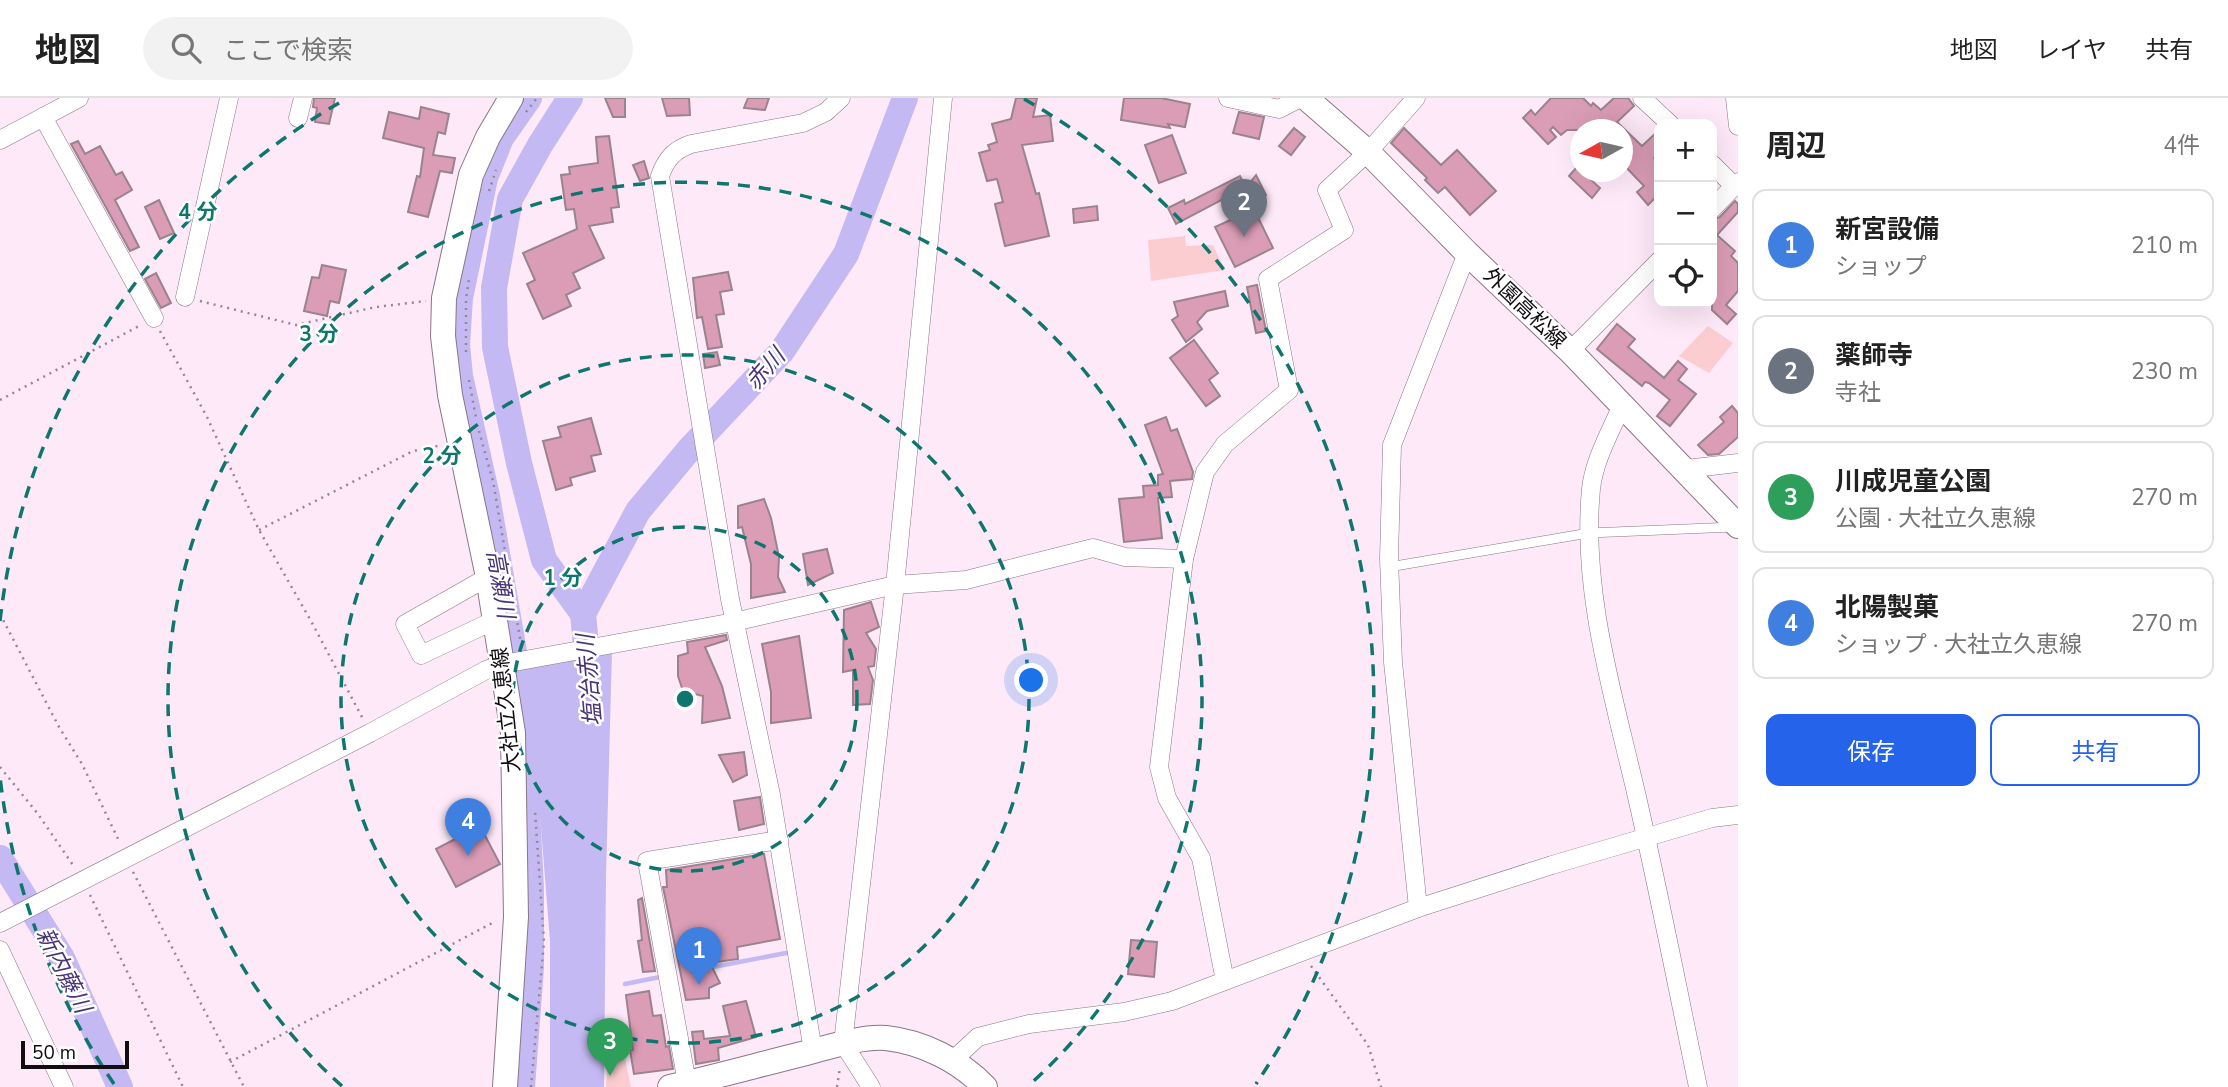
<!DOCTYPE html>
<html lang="ja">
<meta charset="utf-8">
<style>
:root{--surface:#fff;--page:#f2f2f2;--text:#222;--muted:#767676;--line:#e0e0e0;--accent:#2563eb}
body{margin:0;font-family:"Nunito Sans","Noto Sans JP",sans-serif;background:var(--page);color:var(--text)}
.controls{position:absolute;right:21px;top:21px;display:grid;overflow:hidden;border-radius:14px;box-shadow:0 7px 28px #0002}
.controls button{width:63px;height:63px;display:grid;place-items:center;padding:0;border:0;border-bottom:2px solid var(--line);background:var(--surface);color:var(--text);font:35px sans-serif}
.compass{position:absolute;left:1570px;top:21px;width:63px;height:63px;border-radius:50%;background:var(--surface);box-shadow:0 7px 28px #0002;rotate:262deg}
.scale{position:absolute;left:21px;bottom:18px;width:108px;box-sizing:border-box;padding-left:7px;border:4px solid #120c11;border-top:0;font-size:19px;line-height:24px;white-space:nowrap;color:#120c11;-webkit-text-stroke:5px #fff;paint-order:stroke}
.you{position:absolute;left:1032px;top:583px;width:24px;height:24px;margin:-18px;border:5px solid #fff;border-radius:50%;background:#1a73e8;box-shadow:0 0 0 10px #1a73e833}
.badge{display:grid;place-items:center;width:46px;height:46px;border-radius:50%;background:var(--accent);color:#fff;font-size:23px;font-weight:700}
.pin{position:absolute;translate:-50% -58px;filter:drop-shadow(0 2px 4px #0008)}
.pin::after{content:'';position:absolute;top:37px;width:24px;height:21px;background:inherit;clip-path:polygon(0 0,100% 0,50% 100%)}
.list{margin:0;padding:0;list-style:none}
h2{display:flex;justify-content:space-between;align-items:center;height:91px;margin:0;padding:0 28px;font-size:30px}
h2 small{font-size:23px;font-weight:400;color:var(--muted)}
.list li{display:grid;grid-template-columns:46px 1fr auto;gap:21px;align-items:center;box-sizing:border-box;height:112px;margin:0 14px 14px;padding:0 14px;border:2px solid var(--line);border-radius:14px}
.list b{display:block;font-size:26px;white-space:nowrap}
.list p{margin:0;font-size:23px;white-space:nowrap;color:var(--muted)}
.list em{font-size:23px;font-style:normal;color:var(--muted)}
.actions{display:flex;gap:14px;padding:21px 28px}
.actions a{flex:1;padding:16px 0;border:2px solid var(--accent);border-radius:14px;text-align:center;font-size:24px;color:var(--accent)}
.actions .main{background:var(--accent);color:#fff}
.icon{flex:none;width:38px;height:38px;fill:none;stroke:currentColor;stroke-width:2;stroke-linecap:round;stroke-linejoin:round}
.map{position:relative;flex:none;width:1738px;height:989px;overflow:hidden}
header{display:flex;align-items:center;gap:42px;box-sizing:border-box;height:98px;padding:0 35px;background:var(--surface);border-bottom:2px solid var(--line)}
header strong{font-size:33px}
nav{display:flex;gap:38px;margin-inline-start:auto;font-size:24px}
.search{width:490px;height:63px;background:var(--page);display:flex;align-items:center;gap:18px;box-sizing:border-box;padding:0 24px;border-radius:38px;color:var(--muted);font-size:26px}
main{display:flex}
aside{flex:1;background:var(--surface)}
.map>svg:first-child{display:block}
</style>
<header>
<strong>地図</strong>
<div class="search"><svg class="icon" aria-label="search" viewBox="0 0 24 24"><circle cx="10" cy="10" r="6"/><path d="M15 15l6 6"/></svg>ここで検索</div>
<nav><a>地図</a><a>レイヤ</a><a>共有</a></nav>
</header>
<main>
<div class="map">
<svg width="1738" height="989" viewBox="0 0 1738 989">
<rect width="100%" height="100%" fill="#fee9f9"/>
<g fill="#fbcdd1">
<path d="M1185,138l1,10 27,-1 12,25 -74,11 -3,-41z"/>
<path d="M1708,228l25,17 -24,30 -30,-17z"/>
<path d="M609,944l13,2 9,43h-25z"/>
</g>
<path fill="#c4b9f2" d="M612,552l-6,226 -2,211h-54v-146l-22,-277z"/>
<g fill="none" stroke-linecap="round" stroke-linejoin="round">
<g stroke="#c4b9f2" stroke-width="4.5">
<path d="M708,870l83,-16"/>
<path d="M625,886l40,-8"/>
</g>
<g stroke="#c4b9f2" stroke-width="26">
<path d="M570,0l-30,47 -30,54 -16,89 1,59 24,116 25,97 39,54 6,62"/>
<path d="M583,516l55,-103 50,-60 94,-100 64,-97 59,-156"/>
<path d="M0,760l62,100 58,129"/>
<path d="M522,989l9,-120v-79l-10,-196 -34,-196 -27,-120 -3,-31 3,-47 25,-120 16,-40 28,-40"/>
</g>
</g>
<g fill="#db9db6" stroke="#9a838c" stroke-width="2">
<path d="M314,0h21l-6,26 -14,-2 2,-14 -4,-1z"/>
<path d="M605,0h20v19h-12z"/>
<path d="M662,0h27l1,17 -23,1z"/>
<path d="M748,0h21l-4,12 -21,-2z"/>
<path d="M1016,0h21l-4,19 17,-2 3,26 -31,4 14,49 3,-1 10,43 -44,10 -10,-42 8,-2 -6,-23 -10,2 -8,-28 11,-3 -2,-5 9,-3 -5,-18 19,-5z"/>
<path d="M1124,0h37l29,6 -5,23 -17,-3 2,4 -49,-8z"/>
<path d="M1551,0h32l8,8 2,-3 8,7 13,-12h14l6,8 -17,16 25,24 17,-16v23l-5,5 5,6v30l-11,11 -11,-13 7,-6 -22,-23v-33h-55l-6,5 -8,-8 -3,3 6,7 -8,7 -25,-26 8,-8 4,5z"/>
<path d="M421,9l28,7 -4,20 -7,-2 -5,23 22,3 -3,15 -12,-2 -12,46 -20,-5 9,-36 3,1 4,-29 -41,-10 6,-26 30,7z"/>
<path d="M1239,14l25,5 -5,22 -26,-6z"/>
<path d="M1294,30l11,9 -14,18 -12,-9z"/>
<path d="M1404,30l37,37 16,-15 39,41 -26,24 -25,-28 -7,6 -13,-13 2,-2 -36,-35z"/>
<path d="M1172,37l14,38 -27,10 -14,-38z"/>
<path d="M609,38l10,71 -8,1 2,14 -24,4 15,32 -31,15 7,15 -14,7 5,11 -28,13 -16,-35 8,-4 -12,-27 54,-24 -3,-20 -8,1 -5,-35 9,-1 -1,-7 29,-4 -2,-26z"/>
<path d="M78,43l7,13 15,-8 16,29 6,-3 10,18 -17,10 24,47 -9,4 -59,-107z"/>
<path d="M644,63l5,17 -9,3 -7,-16z"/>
<path d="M1577,69l23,21 -8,10 -23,-22z"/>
<path d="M1256,77l10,20 -15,8 22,45 -38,19 -20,-40 20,-9 -10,-20 -49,26 -8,-16 16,-8 1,4 55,-28 6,12z"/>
<path d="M159,102l15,33 -14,6 -15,-32z"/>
<path d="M1735,103l3,3v8l-21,23 18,16 -4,5 7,7v28l-12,14 10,9 -9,10 -15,-14v-90l8,-3z"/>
<path d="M1097,108l1,14 -24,3 -1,-14z"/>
<path d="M322,167l24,5 -7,33 -9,-2 -3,15 -23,-5 8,-34 7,1z"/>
<path d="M728,174l4,18 -12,2 4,22 -8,1 6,32 -14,2 -6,-32 -5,1 -4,-40z"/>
<path d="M156,175l15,30 -10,5 -16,-29z"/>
<path d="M1257,187l9,46 -10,2 -9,-46z"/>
<path d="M1225,193l3,15 -21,5 -10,11 5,7 -16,13 -14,-22 6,-4 -4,-14z"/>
<path d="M1617,226l18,15 -7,8 36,31 14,-17 9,8 -9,11 18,14 -26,32 -13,-10 13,-16 -21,-17 -4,-1 -3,4 -45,-37z"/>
<path d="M1194,242l24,33 -9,7 11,16 -14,10 -36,-48z"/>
<path d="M717,254l3,13 -15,3 -2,-14z"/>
<path d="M1732,308l6,7v24l-19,17 -11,1 -10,-10 26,-23 -4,-5z"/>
<path d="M1166,319l5,14 6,-2 16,43 -1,7 -22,2 2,16 -14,1 4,40 -38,4 -5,-43 25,-2 -1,-11 15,-1v-10l5,-1 -18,-49z"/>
<path d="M591,320l10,36 -10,2 4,15 -25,7 2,7 -16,5 -13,-49 18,-4 -3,-10z"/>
<path d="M764,401l7,19 8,39 -1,20 7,15 -34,6v-34l-9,-37 -4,1v-22z"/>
<path d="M827,451l6,24 -25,12 -5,-31z"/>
<path d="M871,504l8,25 -13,6 10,16 -2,17 -6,1 5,13 -3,24 -17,1v-35l-10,2 1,-62z"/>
<path d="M726,537l1,5 -22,7 17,39 8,32 -28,5 1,-27 -20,-5 -5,-15v-20l10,-3 -1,-11z"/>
<path d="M799,538l12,82 -40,5v-31l-9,-48z"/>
<path d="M744,654l3,23 -14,7 -14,-27z"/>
<path d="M760,699l4,27 -25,6 -5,-29z"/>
<path d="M480,728l20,38 -44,23 -20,-38z"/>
<path d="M764,756l16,85 -43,8 1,12 -28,4 10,20 -11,5v10l-23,2 -23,-113h4l-1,-17z"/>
<path d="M642,800l13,73 -12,1 -5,-31 4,-1 -4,-40z"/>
<path d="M1131,842l26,2 -3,35 -26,-3z"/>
<path d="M649,893l4,25 8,-1 5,32 3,-1 4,23 -39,5 -4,-24h3l-7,-55z"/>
<path d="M746,903l10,36 -38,11 1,12 -23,4 -4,-32 11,-1 1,8 26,-3 -7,-30z"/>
</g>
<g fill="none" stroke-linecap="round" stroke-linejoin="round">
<defs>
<path id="lane" d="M1389,469l200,-34 145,-6"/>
<g id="street">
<path d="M1228,0l51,11 21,-11"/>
<path d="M1642,0l28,26"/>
<path d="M1735,0l3,28"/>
<path d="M43,19l111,201"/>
<path d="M298,20l5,-20"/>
<path d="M0,42l79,-42"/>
<path d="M1712,66l23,23"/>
<path d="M1712,111l26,-27"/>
<path d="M185,199l44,-199"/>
<path d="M1570,253l89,-90"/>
<path d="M1622,307c-11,26 -28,55 -31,84 -10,103 23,208 46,308 22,96 41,193 61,290"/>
<path d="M1686,371l52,-6"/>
<path d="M488,479l-83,47 16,31 74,-35"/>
<path d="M1418,810l-25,-246 -4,-103 3,-114 75,-192"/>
<path d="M0,825l370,-190 116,-63 17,-6 231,-42 161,-37 71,-5 127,-32 32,9 59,2"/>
<path d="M0,852l64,137"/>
<path d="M1225,883l-24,-123 -34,-60 -8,-31 25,-208 21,-87 20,-28 64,-54 -21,-111 76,-49 -17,-40 41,-38 48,-54"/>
<path d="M813,953l-42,-256 -41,-196 -70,-423c6,-17 14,-26 31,-32l112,-21 23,-11 15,-14"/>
<path d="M953,962l25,-23 51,-13 95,-12 48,-11 246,-93 134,-43 160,-47 26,-3"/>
<path d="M687,985l-40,-222 132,-21"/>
<path d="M871,989l-28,-44 52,-458 48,-487"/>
</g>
<g id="secondary">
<path d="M1306,0l62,54 99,101 103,98 168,175"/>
<path d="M505,989l11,-170 -3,-184 -25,-156 -38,-182 -7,-59 1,-38 27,-123 17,-38 23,-39"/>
<path d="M670,989c46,-10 91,-23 136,-34 23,-6 56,-17 80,-15 37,4 74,23 99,49"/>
</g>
</defs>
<use href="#lane" stroke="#897785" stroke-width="10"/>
<use href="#street" stroke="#897785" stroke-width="19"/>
<use href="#secondary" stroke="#897785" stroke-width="26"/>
<g stroke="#958792" stroke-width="2.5" stroke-dasharray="2 5" stroke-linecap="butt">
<path d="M526,14l11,-14"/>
<path d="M489,93l7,-21"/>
<path d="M200,203l96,24 80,-18 50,-6"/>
<path d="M160,233l47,86 52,113 52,91 52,98"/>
<path d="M466,254v-53l3,-20"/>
<path d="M469,282l7,38"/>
<path d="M0,302l139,-74"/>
<path d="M479,333l14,50 28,163"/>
<path d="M259,432l154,-79 29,-6"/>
<path d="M0,516l59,113 23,37 38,79"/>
<path d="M0,669l38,47 37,54"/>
<path d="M133,774l111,215"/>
<path d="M90,797l93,192"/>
<path d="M1311,868l57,79 13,42"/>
<path d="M230,964l266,-141"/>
<path d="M531,989l13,-145 -9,-131"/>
<path d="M837,989l3,-20"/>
</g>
<use href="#lane" stroke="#fff" stroke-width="9"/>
<use href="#street" stroke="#fff" stroke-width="18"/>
<use href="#secondary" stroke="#fff" stroke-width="24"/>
</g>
<g fill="none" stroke="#0f766e" stroke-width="3.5" stroke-dasharray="12 9">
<circle cx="685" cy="601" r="172"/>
<circle cx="685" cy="601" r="344"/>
<path d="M342 988A517 517 0 1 1 1028 988"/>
<path d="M114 986A689 689 0 0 1 0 679M0 523A689 689 0 0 1 346 1M1024 1A689 689 0 0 1 1256 986"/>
</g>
<g text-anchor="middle" stroke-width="5" stroke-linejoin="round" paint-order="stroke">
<g font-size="21" fill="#120c11" stroke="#fff">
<text transform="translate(1525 210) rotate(44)" y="7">外園高松線</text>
<text transform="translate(506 612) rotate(-96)" y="7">大社立久恵線</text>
</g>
<g font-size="23" font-style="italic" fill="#483578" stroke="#fff">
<text transform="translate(765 271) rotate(-49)" y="8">赤川</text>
<text transform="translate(501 486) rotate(80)" y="8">高瀬川</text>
<text transform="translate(589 582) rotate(-95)" y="8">塩冶赤川</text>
<text transform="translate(64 872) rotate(63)" y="8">新内藤川</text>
</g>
</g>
<circle cx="685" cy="601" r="10" fill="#0f766e" stroke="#fff" stroke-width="3.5"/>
<g font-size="21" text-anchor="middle" font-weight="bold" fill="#0f766e" stroke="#fff" stroke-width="5" stroke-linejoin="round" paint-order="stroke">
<text x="198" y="121">4 分</text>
<text x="319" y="243">3 分</text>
<text x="442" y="365">2 分</text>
<text x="563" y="487">1 分</text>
</g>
</svg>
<div class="controls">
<button>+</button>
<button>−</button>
<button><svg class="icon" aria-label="locate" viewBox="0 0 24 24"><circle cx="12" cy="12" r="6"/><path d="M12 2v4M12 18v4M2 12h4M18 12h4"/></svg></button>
</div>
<svg class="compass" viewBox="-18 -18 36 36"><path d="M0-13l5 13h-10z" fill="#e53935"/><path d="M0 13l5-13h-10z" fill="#767676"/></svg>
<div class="scale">50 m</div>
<div class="you"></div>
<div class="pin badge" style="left:699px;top:887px;background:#3f7fe0">1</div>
<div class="pin badge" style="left:1244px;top:139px;background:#6b7280">2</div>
<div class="pin badge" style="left:610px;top:978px;background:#2e9e5b">3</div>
<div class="pin badge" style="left:468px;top:758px;background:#3f7fe0">4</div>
</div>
<aside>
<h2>周辺<small>4件</small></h2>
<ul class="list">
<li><span class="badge" style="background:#3f7fe0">1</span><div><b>新宮設備</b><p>ショップ</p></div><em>210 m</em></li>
<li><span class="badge" style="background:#6b7280">2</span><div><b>薬師寺</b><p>寺社</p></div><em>230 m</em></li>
<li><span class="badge" style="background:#2e9e5b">3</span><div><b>川成児童公園</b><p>公園 · 大社立久恵線</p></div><em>270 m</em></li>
<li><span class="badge" style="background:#3f7fe0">4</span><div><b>北陽製菓</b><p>ショップ · 大社立久恵線</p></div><em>270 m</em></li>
</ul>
<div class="actions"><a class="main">保存</a><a>共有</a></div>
</aside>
</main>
